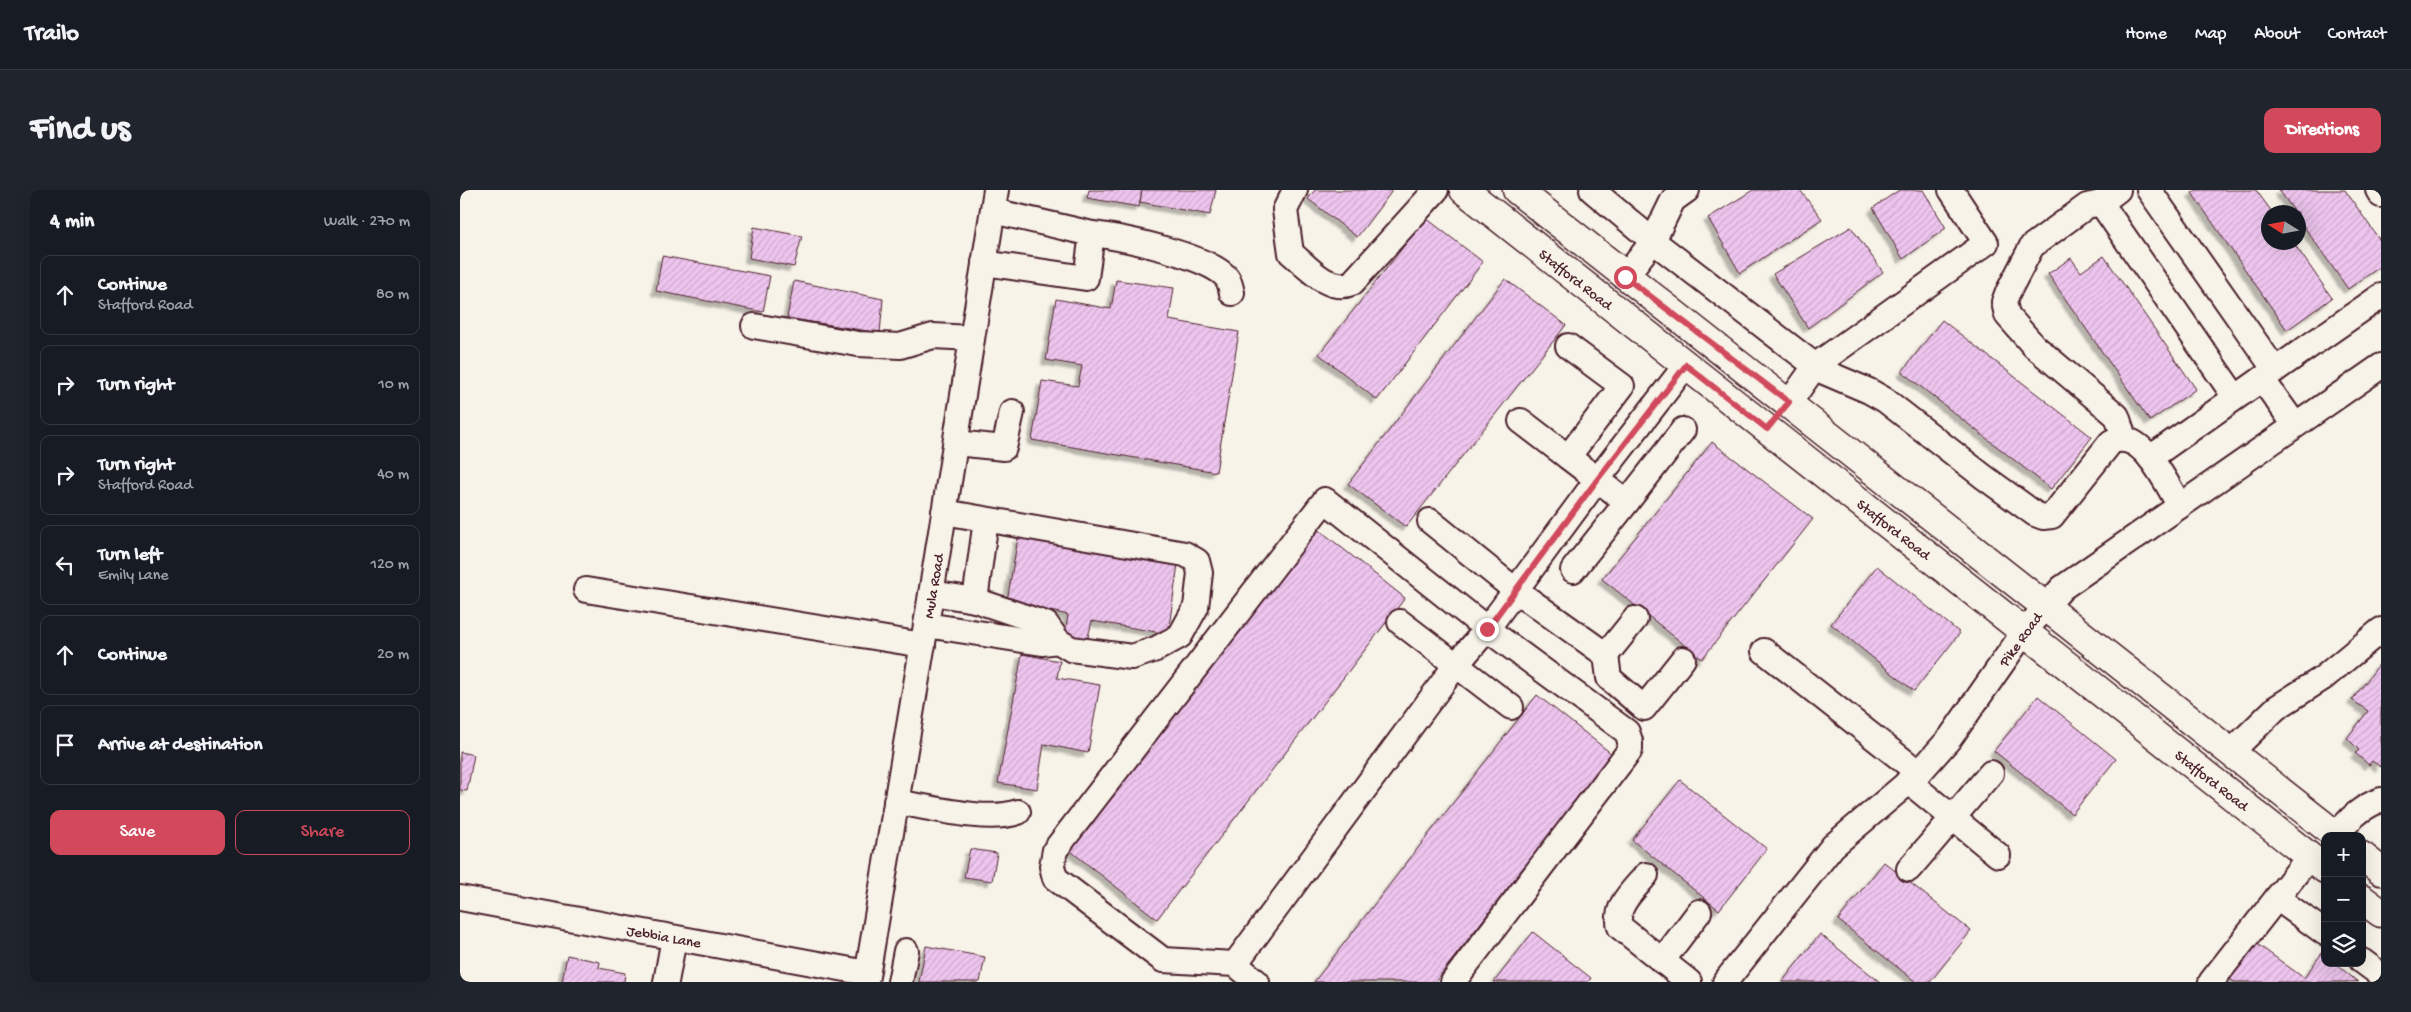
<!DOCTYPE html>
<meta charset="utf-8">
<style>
:root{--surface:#171b24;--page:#20242c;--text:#f1f3f6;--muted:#9ea1a6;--line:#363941;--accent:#d1495b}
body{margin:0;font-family:"Gochi Hand",sans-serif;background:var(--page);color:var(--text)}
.controls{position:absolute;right:15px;bottom:15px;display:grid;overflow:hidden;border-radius:10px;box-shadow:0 5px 20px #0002}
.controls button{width:45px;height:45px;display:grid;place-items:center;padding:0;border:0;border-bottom:1px solid var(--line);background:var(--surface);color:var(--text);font:25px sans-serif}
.compass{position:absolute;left:1801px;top:15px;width:45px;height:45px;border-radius:50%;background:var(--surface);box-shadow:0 5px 20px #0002;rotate:281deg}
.stop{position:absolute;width:15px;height:15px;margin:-11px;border:4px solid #d1495b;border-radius:50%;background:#fff}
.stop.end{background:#d1495b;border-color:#fff;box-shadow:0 1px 5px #0008}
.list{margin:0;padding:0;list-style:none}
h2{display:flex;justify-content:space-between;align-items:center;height:65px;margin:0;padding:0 20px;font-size:21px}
h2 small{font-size:16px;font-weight:400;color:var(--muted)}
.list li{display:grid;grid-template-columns:32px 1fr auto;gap:15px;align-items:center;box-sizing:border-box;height:80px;margin:0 10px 10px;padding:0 10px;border:1px solid var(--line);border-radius:10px}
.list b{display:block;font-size:19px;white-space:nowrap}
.list p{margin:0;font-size:16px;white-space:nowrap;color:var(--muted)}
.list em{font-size:16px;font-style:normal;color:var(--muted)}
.actions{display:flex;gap:10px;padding:15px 20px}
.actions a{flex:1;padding:11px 0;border:1px solid var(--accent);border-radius:10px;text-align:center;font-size:18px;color:var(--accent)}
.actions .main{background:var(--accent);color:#fff}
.icon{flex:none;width:28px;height:28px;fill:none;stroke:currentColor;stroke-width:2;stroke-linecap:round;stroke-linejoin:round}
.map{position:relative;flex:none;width:1921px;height:792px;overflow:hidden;border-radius:10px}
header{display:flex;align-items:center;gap:30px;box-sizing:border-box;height:70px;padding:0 25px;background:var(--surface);border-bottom:1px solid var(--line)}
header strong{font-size:24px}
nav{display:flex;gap:28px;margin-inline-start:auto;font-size:18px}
.intro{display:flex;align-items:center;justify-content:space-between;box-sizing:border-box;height:120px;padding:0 30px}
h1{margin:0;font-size:35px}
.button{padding:12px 22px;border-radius:10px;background:var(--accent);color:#fff;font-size:18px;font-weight:700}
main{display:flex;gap:30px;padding:0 30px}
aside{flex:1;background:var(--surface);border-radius:10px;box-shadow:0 5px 20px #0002}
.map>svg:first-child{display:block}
</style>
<header>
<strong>Trailo</strong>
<nav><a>Home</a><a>Map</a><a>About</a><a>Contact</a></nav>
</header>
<div class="intro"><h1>Find us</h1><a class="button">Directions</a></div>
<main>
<aside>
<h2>4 min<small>Walk · 270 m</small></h2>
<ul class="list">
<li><svg class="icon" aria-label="ahead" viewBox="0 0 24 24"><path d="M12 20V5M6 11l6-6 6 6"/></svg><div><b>Continue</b><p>Stafford Road</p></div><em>80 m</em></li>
<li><svg class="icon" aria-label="right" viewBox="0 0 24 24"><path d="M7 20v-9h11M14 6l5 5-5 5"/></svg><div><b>Turn right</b></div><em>10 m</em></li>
<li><svg class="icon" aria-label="right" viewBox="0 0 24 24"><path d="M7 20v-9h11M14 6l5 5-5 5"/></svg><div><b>Turn right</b><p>Stafford Road</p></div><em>40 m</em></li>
<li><svg class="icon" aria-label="left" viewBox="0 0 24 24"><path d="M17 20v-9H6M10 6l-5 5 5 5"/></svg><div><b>Turn left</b><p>Emily Lane</p></div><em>120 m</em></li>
<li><svg class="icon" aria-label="ahead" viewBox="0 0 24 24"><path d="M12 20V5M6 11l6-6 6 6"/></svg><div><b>Continue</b></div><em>20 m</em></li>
<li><svg class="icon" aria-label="arrive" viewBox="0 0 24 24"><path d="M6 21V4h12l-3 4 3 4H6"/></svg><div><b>Arrive at destination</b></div></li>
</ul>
<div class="actions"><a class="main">Save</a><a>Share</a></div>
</aside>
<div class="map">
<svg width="1921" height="792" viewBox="0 0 1921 792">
<defs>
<pattern id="building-hatch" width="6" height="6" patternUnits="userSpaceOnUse" patternTransform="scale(1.25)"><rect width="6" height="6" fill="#edc5ee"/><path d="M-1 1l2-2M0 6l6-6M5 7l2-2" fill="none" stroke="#cda9cc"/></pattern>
<filter id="shadow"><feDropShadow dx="-4.5" dy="4.5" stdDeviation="1" flood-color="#0004"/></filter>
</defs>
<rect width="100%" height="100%" fill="#f7f3e8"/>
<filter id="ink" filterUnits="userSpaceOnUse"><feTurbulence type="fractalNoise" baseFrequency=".02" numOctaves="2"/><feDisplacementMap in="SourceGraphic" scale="10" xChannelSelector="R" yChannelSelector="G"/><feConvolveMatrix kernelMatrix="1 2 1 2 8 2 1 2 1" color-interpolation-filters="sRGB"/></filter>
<g filter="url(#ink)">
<g fill="url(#building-hatch)" stroke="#4a1f2b" filter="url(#shadow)">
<path d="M629,0h53l-3,17 -52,-9z"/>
<path d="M682,0h74l-6,25 -70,-13z"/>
<path d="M855,0h75l2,1 -35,46 -49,-38z"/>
<path d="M1293,0h47l22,29 -82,54 -32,-55z"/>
<path d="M1439,0h24l23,38 -43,31 -30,-51z"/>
<path d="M1736,0h60l16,22h-4v30h25l39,56 -45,32 -95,-137z"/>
<path d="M1819,0h66l36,52v24l-33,23 -50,-71v-6h-3z"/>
<path d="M966,28l57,44 -106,138 -58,-46z"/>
<path d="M294,37l48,9 -8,31 -45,-9z"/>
<path d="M1391,37l32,45 -75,56 -35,-54z"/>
<path d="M202,66l108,20 -7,36 -107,-21z"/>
<path d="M1644,66l92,133 -46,32 -102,-147 23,-16 10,14z"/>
<path d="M1045,89l61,46 -160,202 -58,-43z"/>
<path d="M656,90l58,8 -5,32 70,12 -23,140 -184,-32 10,-59 36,5 4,-20 -36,-6 10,-61 55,10z"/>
<path d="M334,91l89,18 -3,34 -93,-15z"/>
<path d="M1482,130l150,117 -41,52 -149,-117z"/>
<path d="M1252,252l101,77 -111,140 -100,-80z"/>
<path d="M857,338l88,70 -248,321 -89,-70z"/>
<path d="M558,348l160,26 -10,70 -76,-13 -5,20 -22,-5 3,-21 -61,-14z"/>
<path d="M1417,376l83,67 -46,58 -83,-67z"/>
<path d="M562,464l38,7 -3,17 43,7 -12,68 -44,-9 -7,45 -39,-6z"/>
<path d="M1921,472v105l-9,-6 -3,4 -14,-12 4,-3 -12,-12 21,-27 -16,-11z"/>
<path d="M1077,505l75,59 -177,228h-121z"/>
<path d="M1578,506l78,63 -44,55 -78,-63z"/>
<path d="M0,562l14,3 -7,36 -7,-1z"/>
<path d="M1220,590l87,69 -48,61 -87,-70z"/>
<path d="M510,659l27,4 -5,28 -28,-4z"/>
<path d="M1424,672l87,69 -41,51h-14l-78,-62z"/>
<path d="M1073,742l58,46 -3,4h-94z"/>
<path d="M1360,744l60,48h-98z"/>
<path d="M1797,754l47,34 18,-25 3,2v8h10l23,19h-124l-4,-3z"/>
<path d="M466,756l59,11 -5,25h-61z"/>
<path d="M107,765l33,7 -1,6 26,5 -1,9h-62z"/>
</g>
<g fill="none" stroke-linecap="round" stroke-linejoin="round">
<defs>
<g id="minor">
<path d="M835,0l-10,20 6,43c17,14 37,40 61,30l84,-93"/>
<path d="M1132,0l61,51 169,130 47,20 16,9 99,77 51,37 8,3 9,-1 59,-74c31,-15 55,42 69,64"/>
<path d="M1658,0l-17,13 134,194"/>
<path d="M1689,0l126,180"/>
<path d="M1918,0l3,5"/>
<path d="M1641,13l-14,3 -55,40 -25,48 -3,8 3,13 27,31 83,70 7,22"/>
<path d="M632,44c29,3 118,22 135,44 2,3 4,10 5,15"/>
<path d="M524,73l102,15 6,-44 -99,-23"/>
<path d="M1165,87l28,-36 20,-41 14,-10"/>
<path d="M294,136l104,18 42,2 33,-10 39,2"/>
<path d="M1108,156l54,40 -54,71 59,45 -54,68"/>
<path d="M1802,189l119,-83"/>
<path d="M1329,213l27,-38 170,-122 -35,-53"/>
<path d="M1061,231l47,36"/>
<path d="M496,253l48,5 8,-36"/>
<path d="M1690,268l112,-79 33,46"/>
<path d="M1167,312l56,-72"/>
<path d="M970,331l85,69 91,65 3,23 35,30 39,-49"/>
<path d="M126,400l337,55"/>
<path d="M472,403l43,7 71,24 12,17 13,8 61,8 24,-8 24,-13 16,-29 4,-34 -3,-12 -12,-7 -241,-42"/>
<path d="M515,410l11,-80"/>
<path d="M940,432l111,85"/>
<path d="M466,435l116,18 16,-2"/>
<path d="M1304,461l155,122"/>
<path d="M1146,465l29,-36"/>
<path d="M1771,562l45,-44 47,-30 58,-48"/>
<path d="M1448,591l90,74"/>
<path d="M436,612c34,5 91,21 122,10"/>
<path d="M1876,646c13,-17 25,-29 45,-36"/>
<path d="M1449,679l82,-96"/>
<path d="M1186,685c-13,16 -32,31 -26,52l69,55"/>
<path d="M0,708l407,75"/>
<path d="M1817,708l48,35"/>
<path d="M1202,771l37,-49"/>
<path d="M1902,771l19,14"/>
<path d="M775,774l221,-299 31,-36 110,-149 89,-115"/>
<path d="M206,792l8,-44"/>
<path d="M406,792l60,-357 70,-435"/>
<path d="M440,792l6,-31"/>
<path d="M797,792l-22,-18 -72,-4 -108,-82 -3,-12 3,-16 270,-350 162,129 140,103 3,9v9l-177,232"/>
<path d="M1265,792l108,-136 86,-73 31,-35 74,-106 38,-44 319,-222"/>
<path d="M1751,792l98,-125"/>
</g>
<g id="major">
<path d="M1004,0l861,679"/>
<path d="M1057,0l820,646"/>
<path d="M1902,666l19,15"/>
<path d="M1902,709l19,14"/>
</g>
</defs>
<use href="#minor" stroke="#4a1f2b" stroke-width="28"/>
<use href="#major" stroke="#4a1f2b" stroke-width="31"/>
<use href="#minor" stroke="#f7f3e8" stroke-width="24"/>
<use href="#major" stroke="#f7f3e8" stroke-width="28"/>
</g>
</g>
<g fill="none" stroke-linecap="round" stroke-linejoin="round" filter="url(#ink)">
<path stroke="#d1495b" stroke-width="6" d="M1027,439l110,-149 89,-115 81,64 22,-27 -164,-125"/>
</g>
<g text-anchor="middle" stroke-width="5" stroke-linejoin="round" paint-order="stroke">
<g font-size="15" fill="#4a1f2b" stroke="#f7f3e8">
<text transform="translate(1116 89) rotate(38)" y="5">Stafford Road</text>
<text transform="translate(1434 339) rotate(38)" y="5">Stafford Road</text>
<text transform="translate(473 396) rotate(-81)" y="5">Mula Road</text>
<text transform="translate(1560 449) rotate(-54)" y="5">Pike Road</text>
<text transform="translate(1752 590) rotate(38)" y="5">Stafford Road</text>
<text transform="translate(204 746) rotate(10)" y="5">Jebbia Lane</text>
</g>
</g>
</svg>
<div class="controls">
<button>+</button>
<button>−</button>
<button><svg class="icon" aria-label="layers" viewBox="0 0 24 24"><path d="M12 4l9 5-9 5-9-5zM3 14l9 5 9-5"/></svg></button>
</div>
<svg class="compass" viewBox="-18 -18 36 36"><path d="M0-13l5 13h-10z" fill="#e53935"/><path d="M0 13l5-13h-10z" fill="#9ea1a6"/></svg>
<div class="stop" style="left:1165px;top:87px"></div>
<div class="stop end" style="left:1027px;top:439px"></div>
</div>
</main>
